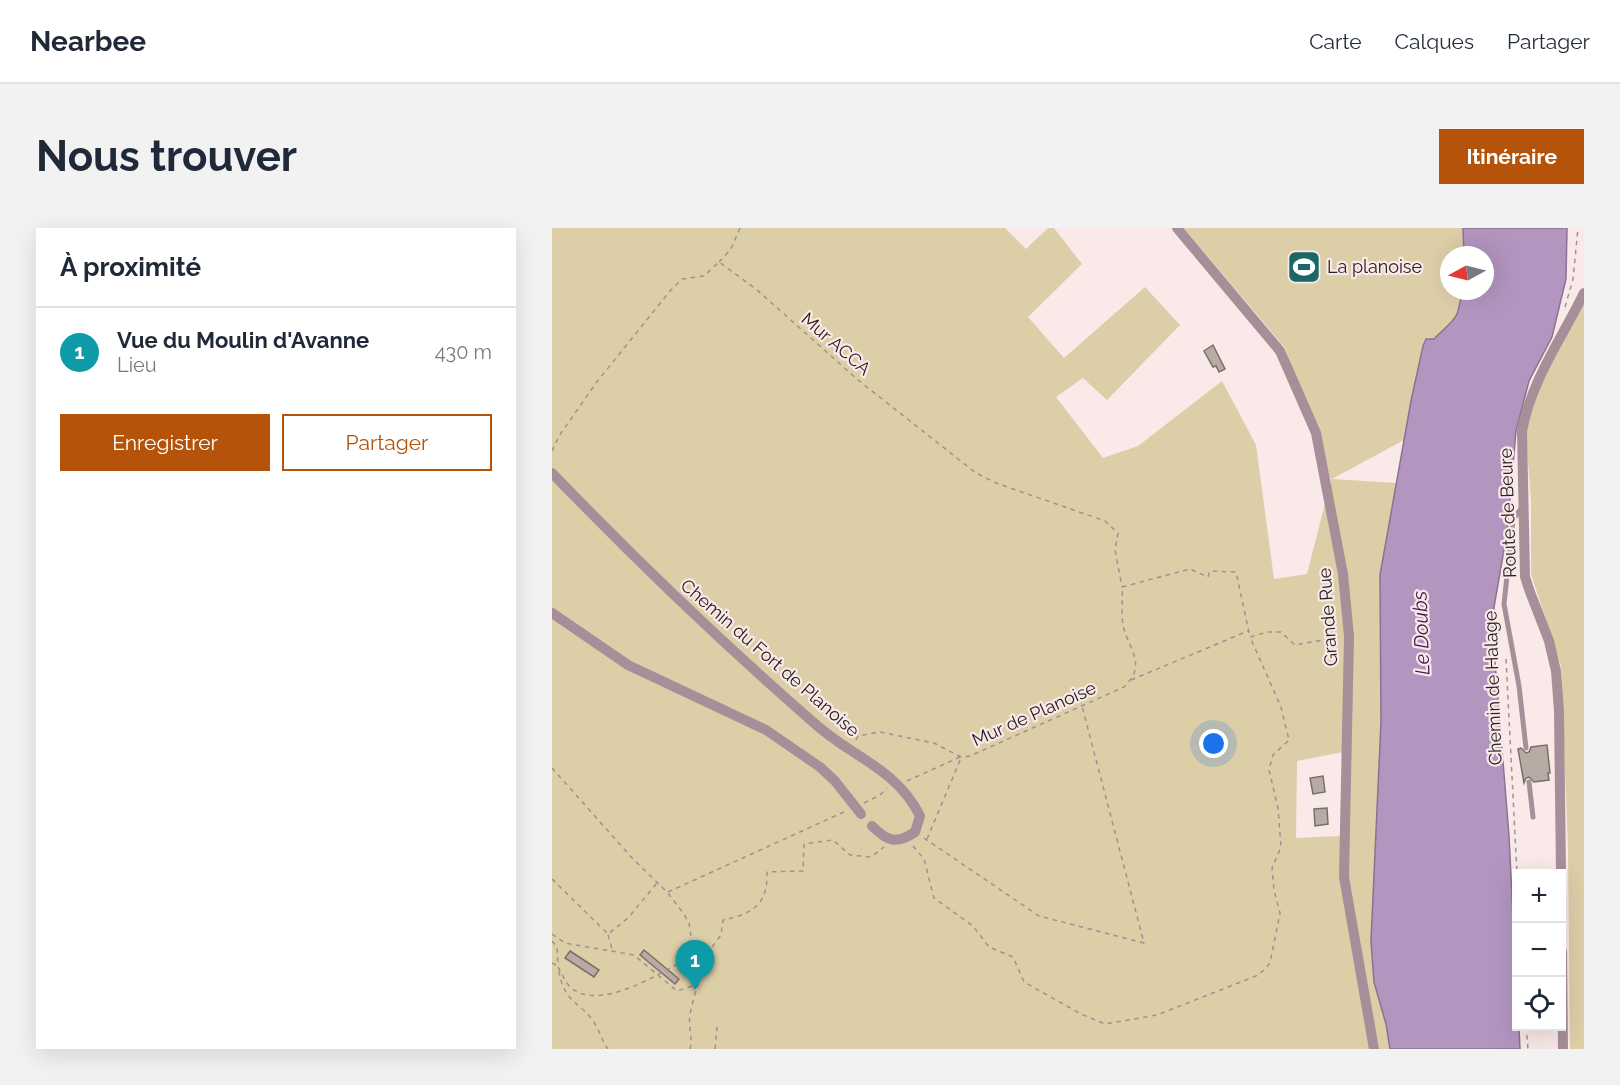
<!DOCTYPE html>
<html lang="fr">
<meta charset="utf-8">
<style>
:root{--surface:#fff;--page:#f2f2f3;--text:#1f2937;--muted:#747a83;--line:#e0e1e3;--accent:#b45309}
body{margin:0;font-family:Raleway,sans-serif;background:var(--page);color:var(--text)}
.controls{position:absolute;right:18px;bottom:18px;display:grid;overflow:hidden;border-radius:0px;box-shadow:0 6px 24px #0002}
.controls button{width:54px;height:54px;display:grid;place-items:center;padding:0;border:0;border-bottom:2px solid var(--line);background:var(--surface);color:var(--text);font:30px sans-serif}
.compass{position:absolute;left:888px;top:18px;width:54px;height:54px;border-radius:50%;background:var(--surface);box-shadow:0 6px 24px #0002;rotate:263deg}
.you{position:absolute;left:662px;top:516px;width:21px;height:21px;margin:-15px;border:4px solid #fff;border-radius:50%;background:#1a73e8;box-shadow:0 0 0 9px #1a73e833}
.badge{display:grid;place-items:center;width:39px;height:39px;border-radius:50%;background:var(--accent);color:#fff;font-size:20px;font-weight:700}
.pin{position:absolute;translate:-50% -50px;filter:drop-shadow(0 2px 3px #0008)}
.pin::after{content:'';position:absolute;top:32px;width:21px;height:18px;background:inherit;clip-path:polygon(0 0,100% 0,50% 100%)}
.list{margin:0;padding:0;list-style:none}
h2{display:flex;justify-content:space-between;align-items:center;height:78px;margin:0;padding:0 24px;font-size:26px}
h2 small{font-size:20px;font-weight:400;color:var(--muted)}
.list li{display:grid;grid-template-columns:39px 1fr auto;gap:18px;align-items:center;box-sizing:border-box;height:90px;padding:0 24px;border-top:2px solid var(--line)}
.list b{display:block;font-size:22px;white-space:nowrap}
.list p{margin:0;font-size:20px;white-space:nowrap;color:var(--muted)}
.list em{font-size:20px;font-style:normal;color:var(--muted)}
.actions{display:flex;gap:12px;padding:18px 24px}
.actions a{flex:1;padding:14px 0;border:2px solid var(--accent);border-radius:0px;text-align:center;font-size:21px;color:var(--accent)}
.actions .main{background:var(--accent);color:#fff}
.icon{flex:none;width:33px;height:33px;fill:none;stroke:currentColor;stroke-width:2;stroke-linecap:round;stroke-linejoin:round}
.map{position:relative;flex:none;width:1032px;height:821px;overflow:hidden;border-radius:0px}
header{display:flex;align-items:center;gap:36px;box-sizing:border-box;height:84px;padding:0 30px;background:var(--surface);border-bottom:2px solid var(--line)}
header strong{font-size:28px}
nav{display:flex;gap:33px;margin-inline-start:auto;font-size:21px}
.intro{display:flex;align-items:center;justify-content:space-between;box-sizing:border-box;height:144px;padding:0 36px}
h1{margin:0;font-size:42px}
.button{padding:15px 27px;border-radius:0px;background:var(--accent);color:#fff;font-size:21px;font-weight:700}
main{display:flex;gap:36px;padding:0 36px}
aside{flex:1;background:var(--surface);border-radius:0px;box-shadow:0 6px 24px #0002}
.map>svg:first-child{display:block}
</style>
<header>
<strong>Nearbee</strong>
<nav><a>Carte</a><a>Calques</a><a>Partager</a></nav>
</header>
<div class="intro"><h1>Nous trouver</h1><a class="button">Itinéraire</a></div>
<main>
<aside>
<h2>À proximité<small></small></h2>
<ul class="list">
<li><span class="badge" style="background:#0f9aa8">1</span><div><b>Vue du Moulin d'Avanne</b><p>Lieu</p></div><em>430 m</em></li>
</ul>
<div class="actions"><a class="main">Enregistrer</a><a>Partager</a></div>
</aside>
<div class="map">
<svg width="1032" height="821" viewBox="0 0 1032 821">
<rect width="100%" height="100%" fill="#f9e9e8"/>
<g fill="#dccea7" fill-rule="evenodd">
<path d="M0,0h453l21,21 22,-21h6l28,36 -54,53 36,41 81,-71 35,38 -73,75 -24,-22 -27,19 47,61 35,-12 84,-65 34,64 18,134 33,-5 24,-94 -46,-132 -101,-120h279l1,27h-15v36h15c-4,7 -4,15 -7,23 -4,9 -16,18 -23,25h-8l-15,62 -7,39 -72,39 65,4 -17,92 1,147 -10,219 19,108h-838zM791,524l-3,84 -44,2 1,-77z"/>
<path d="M1032,72v749h-14l-2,-200 -7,-183 -30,-92v-74l-5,-64 3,-27z"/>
</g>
<path fill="#b396c0" stroke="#897390" stroke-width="1.5" d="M911,0h104l-1,51 -14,58 -23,44 -13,50 -9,102 -13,74v43l15,186 7,141v49l3,1 1,22h-130l-4,-25 -12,-42 -3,-41 10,-219 -1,-147 31,-174 12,-55 3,-7h8c7,-8 19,-16 23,-25 3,-8 3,-16 7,-23h21v-36h-21z"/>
<g fill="#b7aba3" stroke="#7a6f68" stroke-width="1.5">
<path d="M661,117l12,24 -6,3 -3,-6 -3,1 -9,-16z"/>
<path d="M995,517l3,28h-2l1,7 -15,2 -5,-5 -3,1 -2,5 -6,-34 3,-1 5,5 3,-1 2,-5z"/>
<path d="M771,548l2,16 -12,2 -3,-16z"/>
<path d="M775,580l1,16 -13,2 -1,-17z"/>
<path d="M92,722l35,29 -4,5 -35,-29z"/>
<path d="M18,723l29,19 -5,7 -29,-19z"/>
</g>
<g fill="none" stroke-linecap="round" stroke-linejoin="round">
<g stroke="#9e9292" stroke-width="1.5" stroke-dasharray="4.5 4.5" stroke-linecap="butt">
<path d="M167,34l12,-13 9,-21"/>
<path d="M1013,79l8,-28 5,-51"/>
<path d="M0,223l7,-15 37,-53 74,-92 12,-12 22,-3 15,-14 37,27 102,91 118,93 20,10 109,38 13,12 -3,17 7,37"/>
<path d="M954,431l11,215"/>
<path d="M579,452l117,-49"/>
<path d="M304,512l2,-4 22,-4 54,11 27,14 9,-1 154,-69c24,-23 4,-38 -1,-62 -2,-12 0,-26 -1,-38l68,-18 18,8 2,-6 26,1 14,65 17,-5h14l14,13 45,-8"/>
<path d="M0,540l81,91 34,33 17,22 5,9 2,14 -7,19 -8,9c-25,13 -74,43 -102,25 -8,-5 -11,-15 -16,-23"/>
<path d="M355,553l53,-24"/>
<path d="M312,575l16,-8 7,-7"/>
<path d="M372,610l115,78 105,27 -62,-237"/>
<path d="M375,611l34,-81"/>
<path d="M361,618l11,13 10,39 39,28 16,21 24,10 11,25 57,32 24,10 52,-9 99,-39 8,-6 6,-7 10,-50 -6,-23 -2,-22 9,-21 -3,-39 -9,-38 4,-15 16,-15 -8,-33 -31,-70"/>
<path d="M0,651l56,55 20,-16 29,-35"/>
<path d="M116,664l178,-81"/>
<path d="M0,706l13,9 69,12 43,36 22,-7"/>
<path d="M56,707l4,14"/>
<path d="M0,713l5,6 1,19"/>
<path d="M133,728l16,6 20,-27 2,-15c30,-6 45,-16 44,-48l36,-1 1,-27 29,-4 17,15 21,2 13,-10"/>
<path d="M0,735l6,3"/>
<path d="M7,743c5,33 22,30 36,53 5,8 7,17 13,25"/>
<path d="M974,798l2,23"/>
<path d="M138,821c3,-11 -2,-23 0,-34 3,-19 11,-34 11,-53"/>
<path d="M163,821l2,-22"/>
</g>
<g stroke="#a68f99" stroke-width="5">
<path d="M971,280l-3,2 -7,10 -9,84 15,82 7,62"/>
<path d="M977,554l4,35"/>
</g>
<g stroke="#a68f99" stroke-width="10">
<path d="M625,0l103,123 36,82 27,141 6,62 -5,241 30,172"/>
<path d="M0,245c81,84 165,165 253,242 14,13 31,26 47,36 28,18 53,34 68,65l-5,16c-19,13 -28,9 -43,-6"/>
<path d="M0,385l76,52 138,65 54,37 15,14 26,33"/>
<path d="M1009,646l-2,-163 -3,-40 -7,-30 -19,-49 -5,-15 -3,-146c9,-50 40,-93 62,-138"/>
<path d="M1010,724l1,97"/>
</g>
</g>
<defs>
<symbol id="stadium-square" viewBox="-11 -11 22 22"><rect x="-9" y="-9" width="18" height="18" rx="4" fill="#1a6766" stroke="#f9e9e8"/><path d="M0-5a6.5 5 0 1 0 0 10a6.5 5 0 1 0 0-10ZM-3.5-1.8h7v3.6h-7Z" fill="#fff"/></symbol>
</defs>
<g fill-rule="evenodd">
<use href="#stadium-square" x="733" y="20" width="38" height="38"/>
</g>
<g text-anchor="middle" stroke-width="4.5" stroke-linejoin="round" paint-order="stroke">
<g font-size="18" fill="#272121" stroke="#f9e9e8" text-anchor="start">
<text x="775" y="45">La planoise</text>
</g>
<g font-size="18" fill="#272121" stroke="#f9e9e8">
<text transform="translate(284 116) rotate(41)" y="6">Mur ACCA</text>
<text transform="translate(956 285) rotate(-92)" y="6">Route de Beure</text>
<text transform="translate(776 389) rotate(-94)" y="6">Grande Rue</text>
<text transform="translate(218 430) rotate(41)" y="6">Chemin du Fort de Planoise</text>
<text transform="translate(941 460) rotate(-92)" y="6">Chemin de Halage</text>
<text transform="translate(482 486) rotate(-24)" y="6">Mur de Planoise</text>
</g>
<g font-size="20" font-style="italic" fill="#3e194d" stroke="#f9e9e8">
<text transform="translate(869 405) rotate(-92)" y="7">Le Doubs</text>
</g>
</g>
</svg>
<div class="controls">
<button>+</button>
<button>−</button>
<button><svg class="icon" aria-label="locate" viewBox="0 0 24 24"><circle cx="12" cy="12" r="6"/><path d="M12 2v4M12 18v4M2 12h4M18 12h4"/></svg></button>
</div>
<svg class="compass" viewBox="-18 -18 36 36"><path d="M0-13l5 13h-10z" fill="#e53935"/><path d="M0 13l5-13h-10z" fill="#747a83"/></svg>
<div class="you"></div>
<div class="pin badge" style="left:143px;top:762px;background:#0f9aa8">1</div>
</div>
</main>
